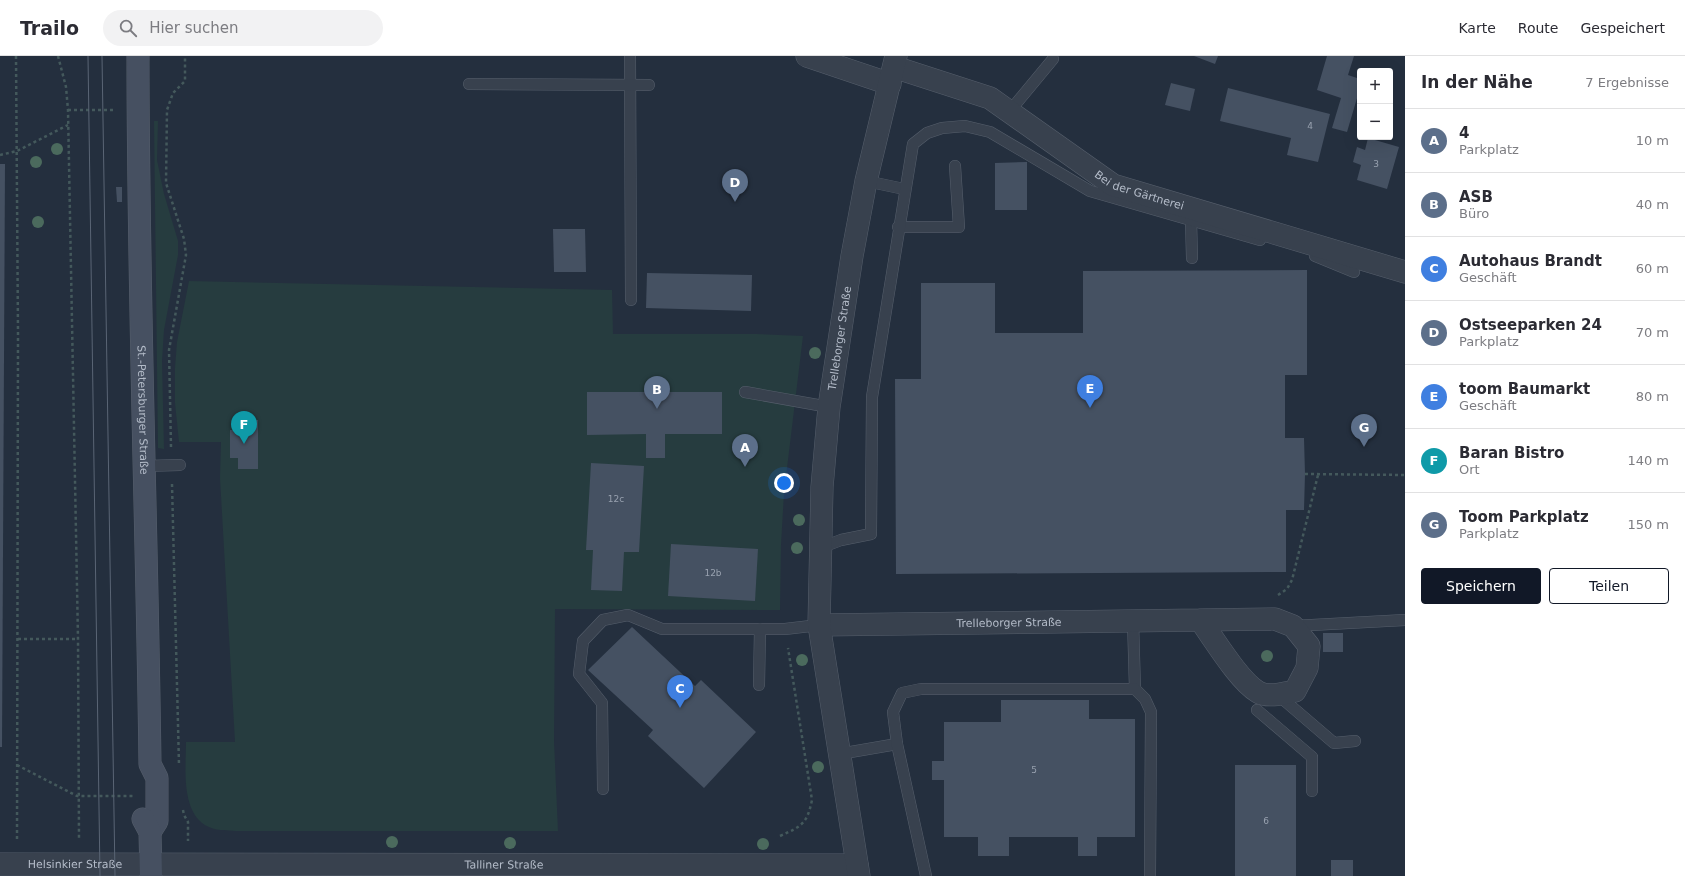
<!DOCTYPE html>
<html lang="de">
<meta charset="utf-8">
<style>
:root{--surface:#fff;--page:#f2f2f3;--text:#2b2b33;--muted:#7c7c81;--line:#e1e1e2;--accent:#111827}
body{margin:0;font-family:"DejaVu Sans",sans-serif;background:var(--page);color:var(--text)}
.controls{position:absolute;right:12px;top:12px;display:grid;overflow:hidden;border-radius:4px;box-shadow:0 4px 16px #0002}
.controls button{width:36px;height:36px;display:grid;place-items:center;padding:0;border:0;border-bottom:1px solid var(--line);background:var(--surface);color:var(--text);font:20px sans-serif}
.you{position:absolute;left:784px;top:427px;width:14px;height:14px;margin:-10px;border:3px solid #fff;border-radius:50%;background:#1a73e8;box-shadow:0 0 0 6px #1a73e833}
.badge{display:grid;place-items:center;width:26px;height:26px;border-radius:50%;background:var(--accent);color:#fff;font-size:13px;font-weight:700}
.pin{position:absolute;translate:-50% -33px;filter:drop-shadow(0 1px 2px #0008)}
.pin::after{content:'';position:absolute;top:21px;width:14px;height:12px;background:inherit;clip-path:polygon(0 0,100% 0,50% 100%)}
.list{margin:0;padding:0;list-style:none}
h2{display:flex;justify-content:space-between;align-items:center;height:52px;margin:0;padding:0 16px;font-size:17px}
h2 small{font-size:13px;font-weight:400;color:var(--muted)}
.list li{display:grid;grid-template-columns:26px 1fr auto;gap:12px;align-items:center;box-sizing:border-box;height:64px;padding:0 16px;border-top:1px solid var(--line)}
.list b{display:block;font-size:15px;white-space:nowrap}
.list p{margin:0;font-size:13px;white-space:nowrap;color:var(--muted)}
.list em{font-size:13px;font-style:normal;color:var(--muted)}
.actions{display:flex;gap:8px;padding:12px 16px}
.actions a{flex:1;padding:9px 0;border:1px solid var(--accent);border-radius:4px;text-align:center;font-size:14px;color:var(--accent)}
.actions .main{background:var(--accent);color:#fff}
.icon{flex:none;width:22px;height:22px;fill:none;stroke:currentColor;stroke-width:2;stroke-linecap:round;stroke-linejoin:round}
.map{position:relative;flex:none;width:1405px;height:820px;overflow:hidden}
header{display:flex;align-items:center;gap:24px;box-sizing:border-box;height:56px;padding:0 20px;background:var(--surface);border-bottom:1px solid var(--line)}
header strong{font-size:19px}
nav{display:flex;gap:22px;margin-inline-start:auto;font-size:14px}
.search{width:280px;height:36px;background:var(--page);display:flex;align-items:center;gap:10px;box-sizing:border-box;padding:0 14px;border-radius:22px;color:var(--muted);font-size:15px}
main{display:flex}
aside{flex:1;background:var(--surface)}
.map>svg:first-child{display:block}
</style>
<header>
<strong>Trailo</strong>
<div class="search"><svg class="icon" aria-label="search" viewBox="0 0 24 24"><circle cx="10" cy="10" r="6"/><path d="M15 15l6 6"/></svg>Hier suchen</div>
<nav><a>Karte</a><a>Route</a><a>Gespeichert</a></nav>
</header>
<main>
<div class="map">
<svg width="1405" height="820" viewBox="0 0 1405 820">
<rect width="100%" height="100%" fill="#242f3e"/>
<g fill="#263c3f">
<path d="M154,65h4l-1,39 7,34 14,47v14l-14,75 -2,31 2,88 -6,-1z"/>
<path d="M189,225l423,9 1,44h143l47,2 -19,157 -3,52 -1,65 -225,-1 -1,132 4,90h-322c-8,-1 -19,0 -27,-4 -29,-13 -23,-59 -23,-85h49l-15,-264 1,-36h-42l-4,-39v-35l2,-26z"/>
</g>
<g fill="#455162">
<path d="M1194,0h24l-3,8z"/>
<path d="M1327,0h27l-6,19 12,4v9l-13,44 -15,-4 9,-30 -24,-8z"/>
<path d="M1171,27l24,6 -5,22 -25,-6z"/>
<path d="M1228,32l102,26 -12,48 -31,-7 4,-17 -71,-17z"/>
<path d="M1368,82l31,9 -12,42 -30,-9 4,-15 -8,-3 4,-15 8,3z"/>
<path d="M1027,106v48h-32v-47z"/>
<path d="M0,108h5l-3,583h-2z"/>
<path d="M116,131h6v15h-5z"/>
<path d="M553,173h32l1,43h-32z"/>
<path d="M1307,214v105h-22v63h19l1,36 -1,36h-18v62l-390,2 -1,-195h26v-96h74v50h88v-62z"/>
<path d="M647,217l105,2 -1,36 -105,-3z"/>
<path d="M587,336h135v42h-57v24h-19v-24l-59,1z"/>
<path d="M238,364h20v49h-20v-11h-8v-28h8z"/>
<path d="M591,407l53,3 -5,86h-15l-2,39 -31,-1 2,-40h-7z"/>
<path d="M671,488l87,5 -3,52 -87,-5z"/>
<path d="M632,571l63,59 6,-6 55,52 -52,56 -56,-52 5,-6 -65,-60z"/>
<rect x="1323" y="577" width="20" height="19"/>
<path d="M1001,644h88v19h46v118h-38v19h-19v-19h-69v19h-31v-19h-34v-57h-12v-19h12v-39h57z"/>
<rect x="1235" y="709" width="61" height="111"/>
<rect x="1331" y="804" width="22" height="16"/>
</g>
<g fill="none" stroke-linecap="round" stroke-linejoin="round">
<defs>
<g id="service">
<path d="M630,0l1,244"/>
<path d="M469,28l180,1"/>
<path d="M1009,56l44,-53"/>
<path d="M866,125l38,8"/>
<path d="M1191,164l1,38"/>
<path d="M898,171h61l-4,-61"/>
<path d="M1315,200l39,16"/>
<path d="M745,336l84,15"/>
<path d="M145,410l35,-1"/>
<path d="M820,492l21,-8 30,-6 1,-137 41,-253 14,-11 15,-5 23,-2 25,6 100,59 170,49"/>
<path d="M1133,565l2,68"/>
<path d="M1293,570l112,-6"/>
<path d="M759,629l1,-56"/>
<path d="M1278,639l56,48 21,-2"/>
<path d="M1257,654l55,47v34"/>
<path d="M839,698l58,-10"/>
<path d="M603,733l-1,-86 -23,-29 4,-33 20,-21 25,-5 34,14h123l34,-4"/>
<path d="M926,820l-29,-132 -4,-32 9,-19 19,-4h214l10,10 6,13 -1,164"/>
</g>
<g id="minor">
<path d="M807,0l83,28"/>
<path id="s1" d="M894,11l96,31 123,87 292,87"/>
<path id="s2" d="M819,569l381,-5c14,19 39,61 58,72 10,6 27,1 37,-1l12,-23 2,-22 -16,-20 -18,-7 -75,1"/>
<path id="s3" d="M0,808l857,1"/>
<path id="s4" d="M859,820l-40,-251 3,-138 7,-80 23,-151 14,-75 30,-125"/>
</g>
<g id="secondary">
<path id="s5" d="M138,0c0,236 9,472 12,708l7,14v43l-7,11"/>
<path d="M143,763l7,13 1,44"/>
</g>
</defs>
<use href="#service" stroke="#565f6c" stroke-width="12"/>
<use href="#minor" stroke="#565f6c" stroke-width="23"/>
<use href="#secondary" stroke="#565f6c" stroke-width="23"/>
<g stroke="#44595c" stroke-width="2.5" stroke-dasharray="3 3" stroke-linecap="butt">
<path d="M16,0l2,278 -1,507"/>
<path d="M58,0l8,31 2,23 10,529 1,201"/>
<path d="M68,54h45"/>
<path d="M0,99l17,-4 51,-26"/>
<path d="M171,391l-2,-97 17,-95 -2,-16 -18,-56 1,-73 6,-17 12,-12v-25"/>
<path d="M1305,418l100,1"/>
<path d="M172,428l7,281"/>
<path d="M1278,539l9,-6 5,-9 26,-105"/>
<path d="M18,583h60"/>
<path d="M17,709l60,31h57"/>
<path d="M183,754l1,5 4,7v19"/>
<path d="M780,780c22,-10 27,-12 32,-36l-24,-152"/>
</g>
<use href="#service" stroke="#38414e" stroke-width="11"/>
<use href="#minor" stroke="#38414e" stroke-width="22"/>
<use href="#secondary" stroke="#465061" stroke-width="22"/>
<g stroke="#5a6575" stroke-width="1">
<path d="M88,0l12,820"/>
<path d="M102,0l13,820"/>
</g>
</g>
<g fill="#4b6a5d">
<circle cx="57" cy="93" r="6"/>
<circle cx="36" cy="106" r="6"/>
<circle cx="38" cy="166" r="6"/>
<circle cx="815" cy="297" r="6"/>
<circle cx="799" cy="464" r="6"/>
<circle cx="797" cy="492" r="6"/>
<circle cx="1267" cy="600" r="6"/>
<circle cx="802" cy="604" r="6"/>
<circle cx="818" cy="711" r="6"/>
<circle cx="392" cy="786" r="6"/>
<circle cx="510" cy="787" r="6"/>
<circle cx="763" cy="788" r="6"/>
</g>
<g text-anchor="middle" stroke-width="3" stroke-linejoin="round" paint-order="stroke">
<g font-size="9" fill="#98a1af">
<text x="1310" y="73">4</text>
<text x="1376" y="111">3</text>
<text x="616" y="446">12c</text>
<text x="713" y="520">12b</text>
<text x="1034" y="717">5</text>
<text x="1266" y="768">6</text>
</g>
<g font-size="11" fill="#b4bcc9" stroke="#1d2633">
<text dy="4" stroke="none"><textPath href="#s1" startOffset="278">Bei der Gärtnerei</textPath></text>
<text dy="4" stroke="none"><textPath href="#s4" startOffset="542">Trelleborger Straße</textPath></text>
<text dy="4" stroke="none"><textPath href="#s5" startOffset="354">St.-Petersburger Straße</textPath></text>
<text dy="4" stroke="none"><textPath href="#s2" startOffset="190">Trelleborger Straße</textPath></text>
<text dy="4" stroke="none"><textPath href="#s3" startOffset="75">Helsinkier Straße</textPath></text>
<text dy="4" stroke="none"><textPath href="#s3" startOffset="504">Talliner Straße</textPath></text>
</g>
</g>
</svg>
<div class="controls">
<button>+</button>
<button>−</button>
</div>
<div class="you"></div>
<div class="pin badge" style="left:745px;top:411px;background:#5c6f8a">A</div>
<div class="pin badge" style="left:657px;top:353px;background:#5c6f8a">B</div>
<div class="pin badge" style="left:680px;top:652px;background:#3f7fe0">C</div>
<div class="pin badge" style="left:735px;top:146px;background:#5c6f8a">D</div>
<div class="pin badge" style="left:1090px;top:352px;background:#3f7fe0">E</div>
<div class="pin badge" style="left:244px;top:388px;background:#0f9aa8">F</div>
<div class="pin badge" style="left:1364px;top:391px;background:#5c6f8a">G</div>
</div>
<aside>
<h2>In der Nähe<small>7 Ergebnisse</small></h2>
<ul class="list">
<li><span class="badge" style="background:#5c6f8a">A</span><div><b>4</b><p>Parkplatz</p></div><em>10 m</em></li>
<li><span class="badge" style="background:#5c6f8a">B</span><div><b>ASB</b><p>Büro</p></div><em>40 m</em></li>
<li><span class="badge" style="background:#3f7fe0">C</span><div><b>Autohaus Brandt</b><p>Geschäft</p></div><em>60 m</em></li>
<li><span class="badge" style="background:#5c6f8a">D</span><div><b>Ostseeparken 24</b><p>Parkplatz</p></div><em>70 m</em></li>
<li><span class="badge" style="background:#3f7fe0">E</span><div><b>toom Baumarkt</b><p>Geschäft</p></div><em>80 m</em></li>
<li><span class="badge" style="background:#0f9aa8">F</span><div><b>Baran Bistro</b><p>Ort</p></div><em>140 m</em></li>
<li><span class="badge" style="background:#5c6f8a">G</span><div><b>Toom Parkplatz</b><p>Parkplatz</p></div><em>150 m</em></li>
</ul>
<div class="actions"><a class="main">Speichern</a><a>Teilen</a></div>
</aside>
</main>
